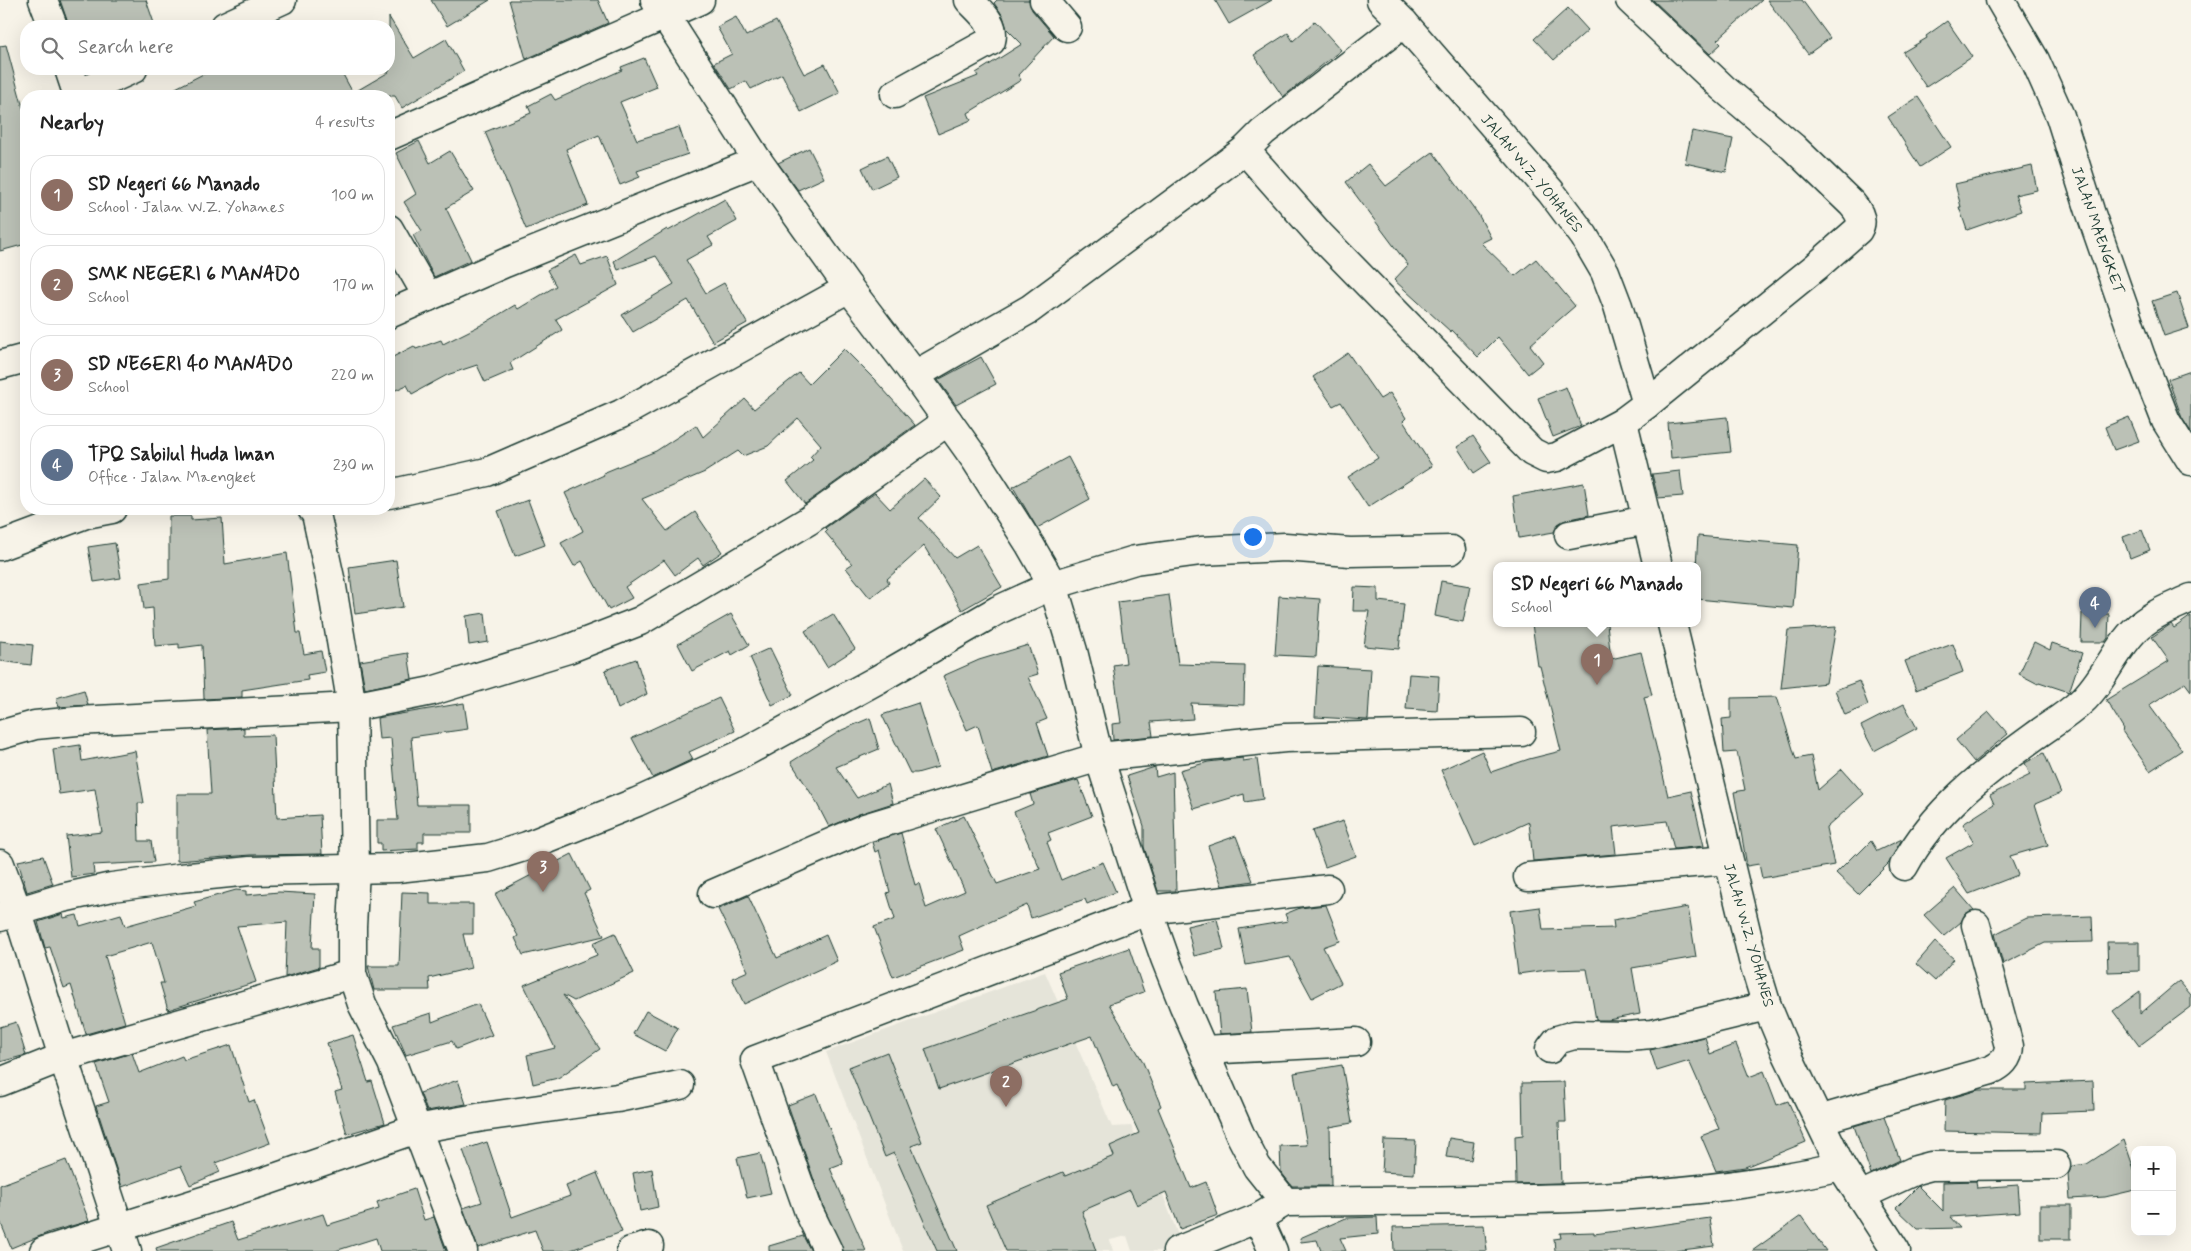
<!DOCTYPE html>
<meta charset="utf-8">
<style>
:root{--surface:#fff;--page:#f2f2f2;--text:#222;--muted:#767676;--line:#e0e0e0;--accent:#1f3d34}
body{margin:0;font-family:Mynerve,sans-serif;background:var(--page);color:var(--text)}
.controls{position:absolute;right:15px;bottom:15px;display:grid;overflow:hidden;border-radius:10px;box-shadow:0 5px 20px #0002}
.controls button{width:45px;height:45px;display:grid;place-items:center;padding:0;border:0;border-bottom:1px solid var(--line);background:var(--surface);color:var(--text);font:25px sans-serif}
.you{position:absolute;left:1252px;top:536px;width:18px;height:18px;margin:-12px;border:4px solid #fff;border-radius:50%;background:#1a73e8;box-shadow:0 0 0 8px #1a73e833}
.badge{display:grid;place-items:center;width:32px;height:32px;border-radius:50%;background:var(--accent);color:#fff;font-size:16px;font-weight:700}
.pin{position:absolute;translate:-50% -41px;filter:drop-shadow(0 1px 2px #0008)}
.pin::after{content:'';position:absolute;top:26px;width:18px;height:15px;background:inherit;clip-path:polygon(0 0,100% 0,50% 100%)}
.popup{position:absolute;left:1493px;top:562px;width:208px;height:65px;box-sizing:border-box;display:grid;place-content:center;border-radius:10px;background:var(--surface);filter:drop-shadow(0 1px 4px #0005);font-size:16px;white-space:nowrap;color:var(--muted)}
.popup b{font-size:19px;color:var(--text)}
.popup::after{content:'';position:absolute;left:50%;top:100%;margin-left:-10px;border:10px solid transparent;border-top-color:var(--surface)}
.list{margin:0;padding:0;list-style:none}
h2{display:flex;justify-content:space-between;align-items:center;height:65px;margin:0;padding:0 20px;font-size:21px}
h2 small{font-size:16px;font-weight:400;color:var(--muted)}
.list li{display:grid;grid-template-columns:32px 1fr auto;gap:15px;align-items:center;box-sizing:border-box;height:80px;margin:0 10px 10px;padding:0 10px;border:1px solid var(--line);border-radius:20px}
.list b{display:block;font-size:19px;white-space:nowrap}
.list p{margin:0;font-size:16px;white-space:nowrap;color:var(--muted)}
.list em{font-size:16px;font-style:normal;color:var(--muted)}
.icon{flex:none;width:28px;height:28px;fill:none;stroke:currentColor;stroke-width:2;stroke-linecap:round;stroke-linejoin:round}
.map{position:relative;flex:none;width:2191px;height:1251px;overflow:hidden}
.search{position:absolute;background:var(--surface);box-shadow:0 5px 20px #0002;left:20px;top:20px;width:375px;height:55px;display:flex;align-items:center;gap:12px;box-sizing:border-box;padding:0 18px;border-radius:20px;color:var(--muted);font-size:19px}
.panel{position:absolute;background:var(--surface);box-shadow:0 5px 20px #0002;left:20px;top:90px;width:375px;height:425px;border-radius:20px}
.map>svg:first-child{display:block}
</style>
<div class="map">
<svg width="2191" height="1251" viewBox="0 0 2191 1251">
<rect width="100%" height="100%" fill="#f7f3e8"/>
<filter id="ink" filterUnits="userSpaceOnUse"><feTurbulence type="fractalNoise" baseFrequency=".02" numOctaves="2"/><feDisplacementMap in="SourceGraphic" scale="10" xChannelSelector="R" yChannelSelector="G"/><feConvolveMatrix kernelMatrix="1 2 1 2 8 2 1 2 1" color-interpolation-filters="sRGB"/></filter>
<g filter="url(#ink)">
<path fill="#e5e4d9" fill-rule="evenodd" d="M1045,972l67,155 19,-1 29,61 24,64h-52l-5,-15 -17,4 3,11h-156l-37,-83 -16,7 33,76h-34l-77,-199zM1052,1004l14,41 -127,44 -14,-40zM886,1052l36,90 -37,15 -36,-90zM1130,1137l28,59 -21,9 -27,-59zM1063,1172l16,36 -77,33 -15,-36z"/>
<g fill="#bbc1b6" stroke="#1f3d34">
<path d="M60,0h86l9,26h-86z"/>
<path d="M431,0h59l-43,26z"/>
<path d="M509,0h89l10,23 -82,36z"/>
<path d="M997,0h32l3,10 22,26 -36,39 3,5 -53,33 3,7 -33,14 -15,-36 55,-22 -2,-3 46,-29 -15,-15 -4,-13 -9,-13z"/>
<path d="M1215,0h57l-43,24z"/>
<path d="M1653,0h109l-45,40 4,4 -11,10z"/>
<path d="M1767,0h35l28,38 -22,16z"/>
<path d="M1568,8l20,22 -34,30 -20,-21z"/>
<path d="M389,17l25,41 32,-19 18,32 -62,37 -7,-12h-235l53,-27h127l13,24 36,-21z"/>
<path d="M736,17l10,19 30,-15 28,53 21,-10 15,29 -39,19 -19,-38 -31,15 -5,-8 -15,8 -17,-26 18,-9 -15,-27z"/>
<path d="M1315,21l26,29 -58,47 -29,-42 34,-22 5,8z"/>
<path d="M1947,21l25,36 -46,30 -23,-35 24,-14 -1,-2z"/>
<path d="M6,45l20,74v125l-26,7v-205z"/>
<path d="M644,58l13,29 -37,15 17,38 42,-13 9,27 -51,17 3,6 -20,8 -21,-50 -33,14 22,56 -62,24 -41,-97 46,-19 -3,-7 23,-12 4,6 67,-30 -1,-3z"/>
<path d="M1918,97l33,50 -31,20 -32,-50z"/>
<path d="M1692,131l41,8 -7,33 -41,-9z"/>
<path d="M419,141l11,22 20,-12 24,40 -28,17 25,52 -37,17 -21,-42 9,-4 -18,-29 12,-8 -20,-41z"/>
<path d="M809,148l15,30 -26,12 -20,-27z"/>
<path d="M1433,152l45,62 13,24 -10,5 34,33 21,-17 39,47 -45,39 13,17 -15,12 -30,-37 -20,20 -26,-27 -1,2 -57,-52 14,-15 -62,-83 22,-18 18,22z"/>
<path d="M887,156l10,21 -25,12 -10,-21z"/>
<path d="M2032,166l5,24 -22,5 6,16 -54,19 -8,-23h2l-6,-23z"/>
<path d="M725,199l12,22 -29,16 5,8 -27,15 20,33 18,-10 23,40 -34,19 -25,-42 -55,32 -11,-17 52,-31 -18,-28 -38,14 -4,-9 53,-32 1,2z"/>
<path d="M576,255l5,10 26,-9 11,29 -62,34 6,11 -52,33 3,7 -28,12 -8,-17 -30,10 -35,19 -5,-9 -18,8v-34l25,-13 2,3 25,-9 2,4 42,-21 30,-18 3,4 38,-23 -9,-16z"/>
<path d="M2177,293l12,35 -25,8 -12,-35z"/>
<path d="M844,349l30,30 41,46 -110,79 -18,-23 26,-21 -3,-3 11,-12 -23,-27 -30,28 -25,10 -5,-5 -33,21 -63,27 25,32 28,-19 27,40 -19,13 -5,-7 -23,17 -11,-15 -39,27 7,11 -23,12 -27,-49 -8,5 -13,-23 22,-12 -18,-38 39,-18 -1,-2 53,-22 40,-26 7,12 42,-38 9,10 45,-36 10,11z"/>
<path d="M1348,353l32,46 10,-6 16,25 -3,3 29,45 -64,41 -20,-30 30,-19 -37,-56 -8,4 -20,-29z"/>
<path d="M981,357l15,27 -40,21 -18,-25z"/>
<path d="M2191,371v61l-9,-14 -14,-39z"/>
<path d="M1566,387l15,39 -28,11 -15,-39z"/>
<path d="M1727,417l4,35 -60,6 -3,-35z"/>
<path d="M2129,417l10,24 -25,9 -9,-23z"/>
<path d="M1473,436l18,26 -17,11 -17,-26z"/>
<path d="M1068,457l22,42 -53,29 -24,-41z"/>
<path d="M1680,471l3,25 -25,2 -6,-24z"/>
<path d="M924,479l17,18 -22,21 36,40 22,-13 25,42 -40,23 -38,-64 -37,33 2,4 -19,15 -24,-30 6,-4 -27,-32 2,-2 -2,-2 50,-35 15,16z"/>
<path d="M1584,483l5,32 -23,5 -8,4 -4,8 -35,6 -6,-42z"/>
<path d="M528,500l17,45 -30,11 -17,-45z"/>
<path d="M169,516h22v4l31,-2 3,46 62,-11 10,80h3l4,21 17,-3 4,21 -18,3 1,5 -66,10v7l-38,2 -2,-54 -23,3v-4l-24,2 -2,-38 -9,1 -3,-26 28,-4z"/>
<path d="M2142,530l8,20 -20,8 -7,-21z"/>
<path d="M1698,536l100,9 -5,63 -96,-9 -1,-33z"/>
<path d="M115,543l6,35 -27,4 -6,-35z"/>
<path d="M396,560l7,47 -48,7 -6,-47z"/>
<path d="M1441,581l29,5 -7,36 -28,-6z"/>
<path d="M1354,587l24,1v13l26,3 -5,45 -35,-3 5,-35h-16z"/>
<path d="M1169,595l9,69 67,2 -1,39 -53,-2 2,16 -42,3 2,14 -40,4 -1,-16 9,-1 -8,-58 13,-2 -8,-61z"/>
<path d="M1279,596l41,3 -4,58 -41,-2z"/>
<path d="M485,613l3,29 -19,3 -3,-29z"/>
<path d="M2082,613l27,1 -1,24 -3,4h-24z"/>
<path d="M731,614l18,31 -17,10 -2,-4 -38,20 -14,-27z"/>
<path d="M833,614l22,35 -28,18 -22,-36z"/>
<path d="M2191,616v75l-6,-8 -36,22 33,45 -32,21 -28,-40 2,-2 -18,-29 63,-39 -17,-24 16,-11 3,-2 3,4z"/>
<path d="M1532,624h75l4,35 30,-7 11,43 -8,2 24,99 23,-5 13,55 -30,3 -7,-28 -54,6 3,27 -83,7 -4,-39 -54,24 -34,-76 41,-19 9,21 38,-13 32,-8 -21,-85h-2z"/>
<path d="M1836,627l-10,56 -45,5 7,-58z"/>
<path d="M0,641l33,4 -2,20 -31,-4z"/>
<path d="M2034,642l16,8 2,-7 30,10 -13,39 -30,-10 -1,2 -19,-10z"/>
<path d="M1953,644l10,28 -47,18 -11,-29z"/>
<path d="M1028,645l10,29 -10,3 19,42 -10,4 11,33 -56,17 -14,-48 -11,5 -24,-54 36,-16z"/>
<path d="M770,648l23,47 -21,10 -22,-48z"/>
<path d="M408,653l4,26 -47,10 -5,-28z"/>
<path d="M636,659l11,35 -29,15 -13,-39z"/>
<path d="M1318,666l53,3 -3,51 -53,-3z"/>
<path d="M1409,674l30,2 -2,35 -31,-2z"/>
<path d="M1859,681l9,24 -23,10 -10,-25z"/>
<path d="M84,690l4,15 -29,2 -3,-9z"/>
<path d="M1777,697l19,62 15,-3 7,34 24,-21 22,25 -38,34 8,37 -72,13 -3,-14 -12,2 -13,-74 11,-2 -8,-38 -13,1 -2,-34 9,-1v-20z"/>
<path d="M719,698l16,33 -46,21 4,7 -40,19 -21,-40z"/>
<path d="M464,703l4,26 -57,8 6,68h54v28h-47v9h-6v7l-37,2v-8h-4v-23h21l-7,-82 -12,1 -2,-21z"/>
<path d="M918,703l20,64 -21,6h-7l-28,-58z"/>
<path d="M1904,704l13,24 -43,23 -13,-25z"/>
<path d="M1989,712l19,22 -34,28 -18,-22z"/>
<path d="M870,718l9,31 -43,18 21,31 31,-14 5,19 -34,11 -30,13 -15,-29 -23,-36 51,-32z"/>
<path d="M244,728v8l29,-1 4,83 43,-3 2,39 -72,1 -73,6v-67h34l-4,-64z"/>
<path d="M80,745l2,16 53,-10 9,52h-6l1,38h12l3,21 -61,3 1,9 -23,3 -5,-41 36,-4 -7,-43 -36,5 -6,-45z"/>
<path d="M2044,753l17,40 -26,11 13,41 -38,11 8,19 -49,19 -23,-36 28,-16 -11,-18 31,-20 -4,-9 40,-20 -5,-12z"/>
<path d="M1243,758v3l14,-2 6,40 -18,3 -1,-8 -50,15 -14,-39 28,-8z"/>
<path d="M1155,767l1,10 17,-5 3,119h-18l-14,-44v-21l-17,-50z"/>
<path d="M1078,780l14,36 -44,17 3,7 -4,2 14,38 42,-18 13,30 -29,12 -2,-5 -54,19 -4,-13 -68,31 5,14 -71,27 -19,-50 21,-8 -8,-26 3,-1 -11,-42 -4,2 -3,-10 29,-9 14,52 4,-2 7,25 39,-17 -29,-62 28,-13 33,68 43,-15 -26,-57 19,-8 -3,-10z"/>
<path d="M1343,821l13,35 -31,11 -13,-36z"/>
<path d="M1236,836l17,45 -31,5 -14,-40z"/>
<path d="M1902,839l-13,24 -31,31 -22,-21 20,-20 1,2 14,-14 6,10z"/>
<path d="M572,854l18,36 -6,3 20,43 -81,19 -8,-17 3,-2 -23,-42z"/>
<path d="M43,856l10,28 -26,8 -9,-31z"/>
<path d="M1955,888l19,22 -9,4 -4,8 -17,14 -20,-21z"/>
<path d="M236,890l10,1v4l33,-3 36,2 -3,54h7v19l-34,10 2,-55 -50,4 19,56 -88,28 -8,-27h4l-12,-41 -47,14 20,67 -39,11 -15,-49 -7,3 -14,-41 -5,1 -7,-26 25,-8 1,4 13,-3 3,11 41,-12 4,12 71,-20 -2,-4z"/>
<path d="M402,892l28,1v11h43v30h-10l8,34 -42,10 1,12h-56l-6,-24h31z"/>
<path d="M748,896l29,62 49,-23 11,26 -93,43 -12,-26 16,-7 -30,-62z"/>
<path d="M1326,905l14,36 -17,6 18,36 -29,15 -22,-41 -44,8 -7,-36 49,-8 -3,-7 15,-6z"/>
<path d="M1540,907l3,23 71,-2 -1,-8 75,-13 8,50 -64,11 8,46 -32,6h-12l-9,-51 -40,1 -29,4 -8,-63z"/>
<path d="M2092,916l1,26 -48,1 -42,21 -8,-30 32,-16z"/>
<path d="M1217,919l7,30 -30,7 -7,-30z"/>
<path d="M615,933l19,40 -60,28 -11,-6 37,54 -42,29 -25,6 -6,-29 28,-7 -31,-63 73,-30 -4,-12z"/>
<path d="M1935,942l19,17 -19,22 -19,-17z"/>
<path d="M2107,942h32v29l-31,1z"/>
<path d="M1129,948l15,44 -35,12 33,56 19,46 -3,2 33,80 15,-6 12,33 -38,14 -14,-37 -29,13 -7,-15 -48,21 14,40h-90l-20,-46 77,-33 2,4 49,-20 -4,-10 29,-13 -22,-48 -4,2 -21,-51 -153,53 -14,-40 143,-50 -10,-27z"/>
<path d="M2179,981l12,14v12l-51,38v2l-27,-36 27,-20v23z"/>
<path d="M1247,989l5,43 -32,2 -4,-42z"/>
<path d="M478,1004l14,31 -36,14 -4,-8 -46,14 -13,-30 38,-12 1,9z"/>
<path d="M646,1011l32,17 -13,23 -32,-17z"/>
<path d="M16,1022l10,33 -26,7v-35z"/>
<path d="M353,1035l15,47 4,-1 13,42 -38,11 -12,-42 7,-2 -15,-47z"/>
<path d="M1705,1037l5,17 26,-10 13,33 15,-6 13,34 11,-4 18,41 -61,25 -29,4 -15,-35 18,-7 -30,-68 -32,10 -7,-21z"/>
<path d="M231,1045l18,57 5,-2 16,43 -54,20 4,9 -30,13 -9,-19 -59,21 -26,-81 13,-4 -13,-38 36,-11 7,20 43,-17 2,4z"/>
<path d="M887,1052l35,90 -11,4 46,105h-20l-43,-98 -9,4 -36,-90z"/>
<path d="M1342,1065l10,58 -22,4 1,59h-39l-11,-14 -1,-26 27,-1 -13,-72z"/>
<path d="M458,1080l8,24 -39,7 -7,-18z"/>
<path d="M2093,1081l1,30 -52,2 -1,20 -97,-2 1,-31 33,-10h48v-6z"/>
<path d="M1564,1082l2,40h-7l2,61 -45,1 -1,-48 8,-1 -1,-52z"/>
<path d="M816,1094l27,69 -13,5 36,83h-23l-20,-45 -35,-101z"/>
<path d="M1884,1117l16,43 -29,14 -17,-48z"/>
<path d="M1449,1138l25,4 -3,18 -25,-3z"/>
<path d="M1384,1140l32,1 -2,33 -32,-2z"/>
<path d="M2124,1140l11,32v18l-30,7 -35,2 -2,-25 4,-8 15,-2z"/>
<path d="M487,1142l25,75 58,-21 -4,-10 31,-13 25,59 -54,19h-25l-8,-21 -57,18 -15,-40 19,-6 -19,-52z"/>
<path d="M760,1153l11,40 -24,5 -10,-40z"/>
<path d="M66,1160l23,61 -39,11 -39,16 -11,-27v-36z"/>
<path d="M652,1169l6,38 -18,4 -7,-38z"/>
<path d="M1976,1181l1,7 41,-3 2,27 -70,5 10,11 -42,1 -22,-21 22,-22 25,25v-29z"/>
<path d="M414,1189l10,31 10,-3 12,34h-66l-4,-13 -41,13h-178l-1,-3 75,-26 7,18 85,-26 4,11 52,-16 -2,-7z"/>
<rect x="2040" y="1205" width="31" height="34"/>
<path d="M1801,1216l25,35h-74z"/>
<path d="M1377,1217l1,17 -38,4 6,13h-25l-4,-11 -16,2 -1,-4 46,-20z"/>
<path d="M1710,1218l4,28 -40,5h-119l-1,-12 7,-1 -1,-5 34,-1v2l23,-3z"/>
<path d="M1484,1225l3,26h-93l-1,-24z"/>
<path d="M803,1236l8,15h-42v-5z"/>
</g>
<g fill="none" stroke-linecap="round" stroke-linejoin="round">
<defs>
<g id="minor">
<path d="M43,0l10,26"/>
<path d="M655,0l103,161"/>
<path d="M1044,0l23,27"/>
<path d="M1381,0l23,23 147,169 33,44 21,36 13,34 29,98 -24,18 35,144"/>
<path d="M1630,0l93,88 70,59 59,57c7,8 12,16 6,26l-41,36 -170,138"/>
<path d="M2000,0l35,60 25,56 30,95 51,146 25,64 25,40"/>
<path d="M225,26l57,-26"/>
<path d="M69,69l9,27"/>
<path d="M78,94l55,-25"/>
<path d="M895,94l96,-53c5,-18 -10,-28 -22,-41"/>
<path d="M389,136l311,-136"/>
<path d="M1245,150l75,85 212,217 14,7 11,-2 66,-35"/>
<path d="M389,229l39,68"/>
<path d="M389,314l116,-51 253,-102 91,127"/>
<path d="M0,365l26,-7"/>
<path d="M915,375l115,-66 215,-159 18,-18 141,-109"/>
<path d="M389,494l98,-22 134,-58 228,-126 66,87 60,84 55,86 23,40 20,66 26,106 49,153 17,48 19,48 56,128 17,33 28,35"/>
<path d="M312,509l4,5 16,73 20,120 3,162 -3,58v47l10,30 30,59 71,188"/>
<path d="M1569,535l78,-15"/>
<path d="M0,546l86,-32 26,-5"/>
<path d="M1672,624l81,336 14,46 20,48 54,112 55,85"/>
<path d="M0,735l35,-10 42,-4 275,-14 80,-16 136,-42 72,-28 88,-52 80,-48 140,-100"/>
<path d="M0,864l17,46 46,147 64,194"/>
<path d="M1904,866c31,-57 80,-93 131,-130 15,-11 32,-21 46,-34 22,-20 33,-51 54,-72 16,-16 37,-23 56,-32"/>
<path d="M1528,877l200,-17"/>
<path d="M713,894l152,-66 234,-71 186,-19 236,-6"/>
<path d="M0,917l62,-19 50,-11 68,-9 70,-7 147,-3 91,-10 39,-12 110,-44 103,-47 137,-75 121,-70 55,-25 82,-25 66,-9 84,-4 65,5 101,-2"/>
<path d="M1550,1049l7,-9 17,-5 53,1 25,-2 115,-28"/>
<path d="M1204,1050l152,-8"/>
<path d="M0,1082l63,-25 289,-83"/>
<path d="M1819,1120l172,-50c10,-5 18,-11 18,-24l-33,-121"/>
<path d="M1860,1196l56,-26 15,-4 125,-1"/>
<path d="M1258,1218l15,33"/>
<path d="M44,1251l222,-70 150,-52 67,-12 134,-19 63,-13"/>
<path d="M631,1251l18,-5"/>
<path d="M828,1251l-19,-39 -54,-152 393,-150 180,-21"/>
<path d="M1177,1251l81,-33 27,-16c186,-4 374,6 556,-36"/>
</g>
</defs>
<use href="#minor" stroke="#1f3d34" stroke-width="31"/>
<use href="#minor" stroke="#f7f3e8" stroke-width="28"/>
</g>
</g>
<g text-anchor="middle" stroke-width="4" stroke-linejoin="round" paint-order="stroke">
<g font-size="15" fill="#1f3d34" stroke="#f7f3e8">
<text transform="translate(1532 173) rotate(50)" y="5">JALAN W.Z. YOHANES</text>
<text transform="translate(2098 230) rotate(71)" y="5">JALAN MAENGKET</text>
<text transform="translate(1749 935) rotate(74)" y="5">JALAN W.Z. YOHANES</text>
</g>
</g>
</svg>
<div class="controls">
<button>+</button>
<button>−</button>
</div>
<div class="you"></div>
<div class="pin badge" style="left:1597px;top:685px;background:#8d6e63">1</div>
<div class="popup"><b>SD Negeri 66 Manado</b>School</div>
<div class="pin badge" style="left:1006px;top:1107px;background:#8d6e63">2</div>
<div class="pin badge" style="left:543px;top:892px;background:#8d6e63">3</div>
<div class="pin badge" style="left:2095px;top:628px;background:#5c6f8a">4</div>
<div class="search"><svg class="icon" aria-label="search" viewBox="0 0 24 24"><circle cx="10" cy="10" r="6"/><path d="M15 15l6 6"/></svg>Search here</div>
<section class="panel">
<h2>Nearby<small>4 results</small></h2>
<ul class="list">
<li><span class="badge" style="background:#8d6e63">1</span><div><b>SD Negeri 66 Manado</b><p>School · Jalan W.Z. Yohanes</p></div><em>100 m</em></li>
<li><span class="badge" style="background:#8d6e63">2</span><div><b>SMK NEGERI 6 MANADO</b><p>School</p></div><em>170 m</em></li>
<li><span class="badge" style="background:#8d6e63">3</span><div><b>SD NEGERI 40 MANADO</b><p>School</p></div><em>220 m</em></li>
<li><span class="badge" style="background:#5c6f8a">4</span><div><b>TPQ Sabilul Huda Iman</b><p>Office · Jalan Maengket</p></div><em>230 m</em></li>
</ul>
</section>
</div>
